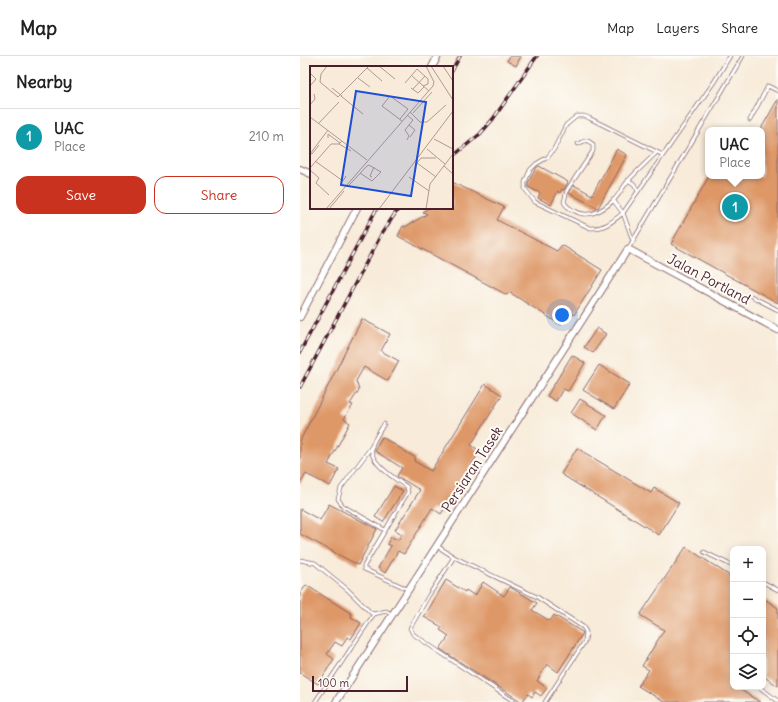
<!DOCTYPE html>
<meta charset="utf-8">
<style>
:root{--surface:#fff;--page:#f6f6f6;--text:#222;--muted:#767676;--line:#e0e0e0;--accent:#c8321e}
body{margin:0;font-family:Delius,sans-serif;background:var(--page);color:var(--text)}
.controls{position:absolute;right:12px;bottom:12px;display:grid;overflow:hidden;border-radius:8px;box-shadow:0 2px 10px #0003}
.controls button{width:36px;height:36px;display:grid;place-items:center;padding:0;border:0;border-bottom:1px solid var(--line);background:var(--surface);color:var(--text);font:20px sans-serif}
.scale{position:absolute;left:12px;bottom:10px;width:96px;box-sizing:border-box;padding-left:4px;border:2px solid #4a1f2b;border-top:0;font-size:11px;line-height:14px;white-space:nowrap;color:#4a1f2b;-webkit-text-stroke:3px #fdfcf7;paint-order:stroke}
.you{position:absolute;left:262px;top:259px;width:14px;height:14px;margin:-10px;border:3px solid #fff;border-radius:50%;background:#1a73e8;box-shadow:0 0 0 6px #1a73e833}
.badge{display:grid;place-items:center;width:26px;height:26px;border-radius:50%;background:var(--accent);color:#fff;font-size:13px;font-weight:700}
.pin{position:absolute;translate:-50% -50%;border:2px solid #fff;box-shadow:0 1px 4px #0006}
.popup{position:absolute;left:405px;top:71px;width:60px;height:52px;box-sizing:border-box;display:grid;place-content:center;border-radius:8px;background:var(--surface);filter:drop-shadow(0 1px 3px #0005);font-size:13px;white-space:nowrap;color:var(--muted)}
.popup b{font-size:15px;color:var(--text)}
.popup::after{content:'';position:absolute;left:50%;top:100%;margin-left:-8px;border:8px solid transparent;border-top-color:var(--surface)}
.list{margin:0;padding:0;list-style:none}
h2{display:flex;justify-content:space-between;align-items:center;height:52px;margin:0;padding:0 16px;font-size:17px}
h2 small{font-size:13px;font-weight:400;color:var(--muted)}
.list li{display:grid;grid-template-columns:26px 1fr auto;gap:12px;align-items:center;box-sizing:border-box;height:56px;padding:0 16px;border-top:1px solid var(--line)}
.list b{display:block;font-size:15px;white-space:nowrap}
.list p{margin:0;font-size:13px;white-space:nowrap;color:var(--muted)}
.list em{font-size:13px;font-style:normal;color:var(--muted)}
.actions{display:flex;gap:8px;padding:12px 16px}
.actions a{flex:1;padding:9px 0;border:1px solid var(--accent);border-radius:12px;text-align:center;font-size:14px;color:var(--accent)}
.actions .main{background:var(--accent);color:#fff}
.icon{flex:none;width:22px;height:22px;fill:none;stroke:currentColor;stroke-width:2;stroke-linecap:round;stroke-linejoin:round}
.map{position:relative;flex:none;width:478px;height:646px;overflow:hidden}
header{display:flex;align-items:center;gap:24px;box-sizing:border-box;height:56px;padding:0 20px;background:var(--surface);border-bottom:1px solid var(--line)}
header strong{font-size:19px}
nav{display:flex;gap:22px;margin-inline-start:auto;font-size:14px}
main{display:flex}
aside{flex:1;background:var(--surface)}
.map>svg:first-child{display:block}
</style>
<header>
<strong>Map</strong>
<nav><a>Map</a><a>Layers</a><a>Share</a></nav>
</header>
<main>
<aside>
<h2>Nearby<small></small></h2>
<ul class="list">
<li><span class="badge" style="background:#0f9aa8">1</span><div><b>UAC</b><p>Place</p></div><em>210 m</em></li>
</ul>
<div class="actions"><a class="main">Save</a><a>Share</a></div>
</aside>
<div class="map">
<svg width="478" height="646" viewBox="0 0 478 646">
<rect width="100%" height="100%" fill="#fdfcf7"/>
<filter id="ink" filterUnits="userSpaceOnUse"><feTurbulence type="fractalNoise" baseFrequency=".025" numOctaves="2"/><feDisplacementMap in="SourceGraphic" scale="8" xChannelSelector="R" yChannelSelector="G"/><feConvolveMatrix kernelMatrix="1 2 1 2 8 2 1 2 1" color-interpolation-filters="sRGB"/></filter>
<filter id="wash" filterUnits="userSpaceOnUse"><feTurbulence type="fractalNoise" baseFrequency=".012" numOctaves="4" result="noise"/><feDisplacementMap in="SourceGraphic" scale="16" xChannelSelector="R" yChannelSelector="G"/><feGaussianBlur stdDeviation="0.9" result="paint"/><feColorMatrix in="noise" values="0 0 0 0 0 0 0 0 0 0 0 0 0 0 0 0 0 1.4 0 .05"/><feComposite in="paint" operator="in"/></filter>
<g filter="url(#wash)">
<rect width="100%" height="100%" fill="#f8ebd9"/>
<g id="blocks">
<g fill="#de9766">
<path d="M210,0h11l-5,10 -9,-5z"/>
<path d="M478,43v204l-107,-59 38,-68h53v-49z"/>
<path d="M317,93l10,6 -29,53 -29,-15 5,-8 18,10z"/>
<path d="M239,110l29,16 -4,8 -2,-1 -2,4 -2,-2 -7,14 -13,-7 2,-5 -12,-6v-4l8,-15z"/>
<path d="M152,126l52,25 -7,13 60,31 5,-6 40,25 -28,45 -5,-3 -8,13 -52,-33 -2,3 -109,-59 5,-10 2,1 22,-13 -4,-2 5,-4h24z"/>
<path d="M62,263l28,15 -9,17 18,10 -11,20 -24,-14 -8,14 3,9 -9,14 3,1 -9,14 6,4 -22,41 11,5 -9,17 -24,-12 -6,10v-43z"/>
<path d="M297,272l9,6 -13,19 -9,-6z"/>
<path d="M272,299l13,8 -17,28 -5,-2 -7,12 -9,-5z"/>
<path d="M299,309l31,19 -16,25 -31,-19z"/>
<path d="M185,328l17,11 -31,50 9,6 -39,63 -9,-6 -28,46 -6,-3 -13,22 -7,-5 13,-22 -4,-2 4,-7 7,3 4,-6 -7,-4 25,-40 -23,-14 5,-8 -27,-17v-2l7,-12 34,21 -2,3 17,10z"/>
<path d="M280,343l26,16 -9,15 -26,-17z"/>
<path d="M277,392l74,45 3,-5 25,15 -20,32 -98,-61z"/>
<path d="M94,430l9,5 -20,31 -8,-5z"/>
<path d="M29,448l48,25 -19,36 -58,-31v-25l20,11z"/>
<path d="M386,491l47,31v109h3l24,15h-96l-26,-16 11,-16 -7,-4 22,-36 -24,-15z"/>
<path d="M146,524l19,12 1,-2 9,6 8,-14 21,14 6,-9 27,16 -5,7 18,11 4,-6 28,17 1,1 -25,39 -11,-8 -10,17 10,7 -6,8 -6,-4 -3,5 -4,-3 -6,8 -82,-53 9,-13 -9,-6 2,-3 -18,-10z"/>
<path d="M6,529l46,29 -1,3 10,6 -10,16 -4,-2 -5,9 -7,-4 -8,12 7,5 -16,25 -18,-11v-79z"/>
<path d="M463,542l15,10v78l-15,-10z"/>
</g>
</g>
</g>
<g filter="url(#ink)">
<use href="#blocks" fill-opacity="0" stroke="#876668" stroke-width="1"/>
<g fill="none" stroke-linecap="round" stroke-linejoin="round">
<defs>
<g id="lane">
<path d="M450,64l18,-34 10,5"/>
<path d="M278,88c7,-4 10,-5 15,1v6l-26,39 -3,12c2,4 6,7 11,9 13,8 28,-1 38,-10 6,-6 10,-14 15,-20 9,-10 19,-19 28,-28"/>
<path d="M363,99l-74,-37 -5,-2h-7l-11,9 -12,24 -6,8 -12,7 -6,6 -5,12v7l10,13 55,26c14,1 22,-6 33,-15l91,-131 16,-26"/>
<path d="M328,124l6,4 4,7"/>
<path d="M313,144l10,13 10,28"/>
<path d="M328,193l115,-193"/>
<path d="M449,239l29,15"/>
<path d="M84,368c-4,7 -10,15 -12,22 -5,16 24,33 35,41l1,5 -44,74v3l37,17 8,4"/>
<path d="M72,390l-31,42 -3,11 5,7 42,24"/>
<path d="M137,490l17,11 83,40 46,30 3,5 -1,9 -40,61"/>
<path d="M404,496l29,14"/>
<path d="M154,501l-25,38 -19,33 3,6 22,15 80,53"/>
<path d="M0,504l15,3 33,27 23,23 3,1 12,-3 7,4"/>
<path d="M463,526l15,8"/>
<path d="M459,631l19,14"/>
<path d="M15,646l59,-88"/>
</g>
<g id="street">
<path d="M132,11l6,-11"/>
<path d="M0,113l11,5"/>
<path d="M0,261l57,-109"/>
<path d="M36,646l292,-453 150,81"/>
</g>
</defs>
<use href="#lane" stroke="#876668" stroke-width="4.5"/>
<use href="#street" stroke="#876668" stroke-width="8"/>
<use href="#lane" stroke="#fff" stroke-width="3"/>
<use href="#street" stroke="#fff" stroke-width="6"/>
<defs>
<g id="rail">
<path d="M152,15l8,-15"/>
<path d="M152,101l28,-23 13,-15 44,-63"/>
<path d="M0,296l77,-144"/>
<path d="M0,331l82,-154 17,-25"/>
</g>
</defs>
<use href="#rail" stroke="#4a1f2b" stroke-width="3.5"/>
<use href="#rail" stroke="#fdfcf7" stroke-width="2" stroke-dasharray="6" stroke-linecap="butt"/>
</g>
</g>
<g text-anchor="middle" stroke-width="4" stroke-linejoin="round" paint-order="stroke">
<g font-size="14" fill="#4a1f2b" stroke="#fdfcf7">
<text transform="translate(409 223) rotate(28)" y="5">Jalan Portland</text>
<text transform="translate(172 413) rotate(-57)" y="5">Persiaran Tasek</text>
</g>
</g>
<g transform="translate(10 10)">
<rect width="143" height="143" fill="#f8ebd9"/>
<path fill="none" stroke="#b29993" stroke-width="1" d="M17,0l-6,8 -1,8 18,15 31,-31M69,0l16,13M121,0l22,34M133,0l10,15M57,2l15,13M0,7l6,6 -6,7M102,10l17,15M48,12l12,9M95,17l12,-14 11,10v5l-5,2M22,22l10,8M101,22l7,5 6,-6M103,23l12,-13M31,30l22,18M0,39l5,-6 -1,-5M100,46l10,10h7l19,-17M103,47l19,-21M0,51l57,43M90,53l8,-10 -18,-13 -8,10 20,15M9,57l20,-21M99,59l6,5 -5,7M18,72v-4l12,9M124,73l19,10M97,74l2,-4 -4,-6 8,-10 -6,-5M29,78l12,7M117,83l18,15M0,87l2,1 7,-9M0,88l18,-24M126,92h-15l-4,5 19,14M5,95l28,20 3,-5M134,100l9,8M0,102l21,-24h8l3,-3M0,104l9,8 -3,5 13,12M62,111l-2,-1 4,-9M99,111l20,14M39,119l2,-2 16,-17 2,-1 12,7 -9,9 -12,-8M16,143l107,-123 1,-4 -8,-16M19,143l15,-18M69,143l74,-98M116,143l4,-25 23,-30"/>
<path fill="#1d4ed8" fill-opacity="0.15" stroke="#1d4ed8" stroke-width="2" d="M46,25l70,11 -15,94 -70,-11z"/>
<rect width="143" height="143" fill="none" stroke="#4a1f2b" stroke-width="2"/>
</g>
</svg>
<div class="controls">
<button>+</button>
<button>−</button>
<button><svg class="icon" aria-label="locate" viewBox="0 0 24 24"><circle cx="12" cy="12" r="6"/><path d="M12 2v4M12 18v4M2 12h4M18 12h4"/></svg></button>
<button><svg class="icon" aria-label="layers" viewBox="0 0 24 24"><path d="M12 4l9 5-9 5-9-5zM3 14l9 5 9-5"/></svg></button>
</div>
<div class="scale">100 m</div>
<div class="you"></div>
<div class="pin badge" style="left:435px;top:151px;background:#0f9aa8">1</div>
<div class="popup"><b>UAC</b>Place</div>
</div>
</main>
